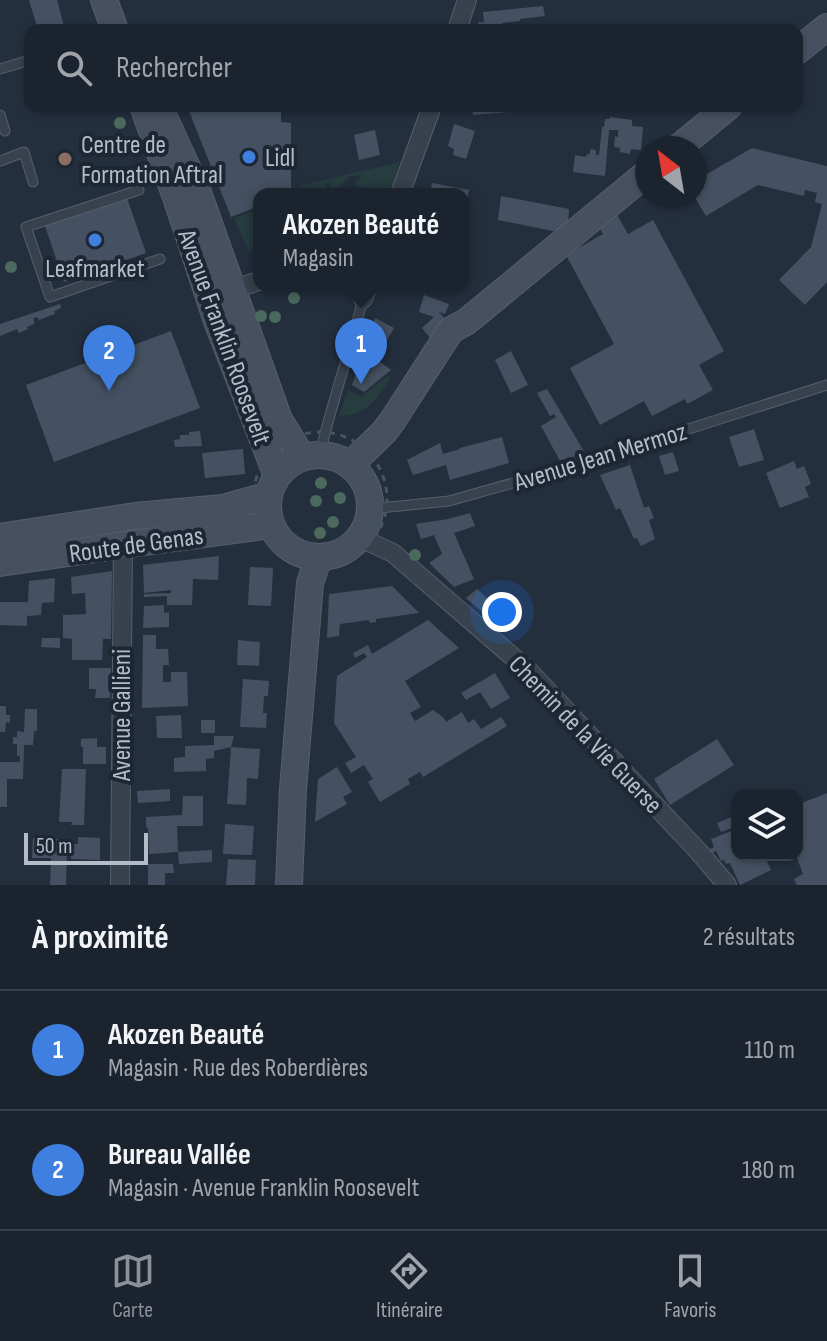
<!DOCTYPE html>
<html lang="fr">
<meta charset="utf-8">
<style>
:root{--surface:#1b232e;--page:#242b36;--text:#f1f3f6;--muted:#a0a4aa;--line:#39404a;--accent:#8c9099}
body{margin:0;font-family:"Sofia Sans Condensed",sans-serif;background:var(--page);color:var(--text)}
.controls{position:absolute;right:24px;bottom:24px;display:grid;overflow:hidden;border-radius:16px;box-shadow:0 2px 6px #0004}
.controls button{width:72px;height:72px;display:grid;place-items:center;padding:0;border:0;border-bottom:2px solid var(--line);background:var(--surface);color:var(--text);font:40px sans-serif}
.compass{position:absolute;left:635px;top:136px;width:72px;height:72px;border-radius:50%;background:var(--surface);box-shadow:0 2px 6px #0004;rotate:329deg}
.scale{position:absolute;left:24px;bottom:20px;width:124px;box-sizing:border-box;padding-left:8px;border:4px solid #b4bcc9;border-top:0;font-size:22px;line-height:28px;white-space:nowrap;color:#b4bcc9;-webkit-text-stroke:6px #1d2633;paint-order:stroke}
.you{position:absolute;left:502px;top:612px;width:28px;height:28px;margin:-20px;border:6px solid #fff;border-radius:50%;background:#1a73e8;box-shadow:0 0 0 12px #1a73e833}
.badge{display:grid;place-items:center;width:52px;height:52px;border-radius:50%;background:var(--accent);color:#fff;font-size:26px;font-weight:700}
.pin{position:absolute;translate:-50% -66px;filter:drop-shadow(0 2px 4px #0008)}
.pin::after{content:'';position:absolute;top:42px;width:28px;height:24px;background:inherit;clip-path:polygon(0 0,100% 0,50% 100%)}
.popup{position:absolute;left:253px;top:188px;width:216px;height:104px;box-sizing:border-box;display:grid;place-content:center;border-radius:16px;background:var(--surface);filter:drop-shadow(0 2px 6px #0005);font-size:26px;white-space:nowrap;color:var(--muted)}
.popup b{font-size:30px;color:var(--text)}
.popup::after{content:'';position:absolute;left:50%;top:100%;margin-left:-16px;border:16px solid transparent;border-top-color:var(--surface)}
.list{margin:0;padding:0;list-style:none}
h2{display:flex;justify-content:space-between;align-items:center;height:104px;margin:0;padding:0 32px;font-size:34px}
h2 small{font-size:26px;font-weight:400;color:var(--muted)}
.list li{display:grid;grid-template-columns:52px 1fr auto;gap:24px;align-items:center;box-sizing:border-box;height:120px;padding:0 32px;border-top:2px solid var(--line)}
.list b{display:block;font-size:30px;white-space:nowrap}
.list p{margin:0;font-size:26px;white-space:nowrap;color:var(--muted)}
.list em{font-size:26px;font-style:normal;color:var(--muted)}
.icon{flex:none;width:44px;height:44px;fill:none;stroke:currentColor;stroke-width:2;stroke-linecap:round;stroke-linejoin:round}
.map{position:relative;flex:none;width:827px;height:885px;overflow:hidden}
.search{position:absolute;background:var(--surface);box-shadow:0 2px 6px #0004;left:24px;right:24px;top:24px;height:88px;display:flex;align-items:center;gap:20px;box-sizing:border-box;padding:0 28px;border-radius:16px;color:var(--muted);font-size:30px}
.sheet{height:344px;background:var(--surface)}
nav{display:flex;justify-content:space-around;align-items:center;box-sizing:border-box;height:112px;border-top:2px solid var(--line);background:var(--surface);font-size:22px;color:var(--muted)}
nav a{display:grid;justify-items:center;gap:4px}
nav .on{color:var(--accent)}
.map>svg:first-child{display:block}
</style>
<div class="map">
<svg width="827" height="885" viewBox="0 0 827 885">
<rect width="100%" height="100%" fill="#242f3e"/>
<g fill="#263c3f">
<path d="M400,162l-10,32h-17l-4,-4 -15,-6 7,-8 -2,-1 -10,2 -15,15 -6,-10 -2,4 -1,8h-27l4,-9z"/>
<path d="M259,209v38l-10,5 -15,-34z"/>
<path d="M387,376l4,1c-15,23 -23,38 -52,39l9,-26 13,7z"/>
</g>
<g fill="#455162">
<path d="M29,0h28l8,30h-27z"/>
<path d="M543,6l2,10 -25,3v2l-18,2 1,7h-24l-1,-8h6l-1,-10z"/>
<path d="M187,106h94v16l10,1v69l-4,2h-28v12l-28,11z"/>
<path d="M472,106h23v2h3v-2h26v5l-51,4z"/>
<path d="M610,117l22,3v6l11,1 -2,23 -10,-1 -1,5 -10,-2v-4l-6,-1 1,-11 3,1v-7h-9l-4,46 -32,-4 2,-17 11,2 1,-3h3v-5l6,1v5h3l3,-28h2l1,-8h5z"/>
<path d="M454,124l21,7 -9,28 -13,-4 1,-6 -6,-3z"/>
<path d="M375,130l5,25 -21,5 -5,-25z"/>
<path d="M752,148l75,18v116l-22,23 -26,-25 32,-33 11,-43 -7,-2 2,-9 -12,-3 -1,6 -46,-11 -52,31 -12,-20 1,-15z"/>
<path d="M432,183l37,7 -5,23h-1v-19h-33z"/>
<path d="M501,196l68,13 -1,15 -10,8 -60,-12z"/>
<path d="M127,198l19,55 -82,29 -19,-56z"/>
<path d="M616,213l12,21 25,-14 71,131 -25,14 14,25 -26,14 -2,-5 -33,17 -8,-15 -44,24 -30,-57 44,-24 -48,-89 37,-21 -4,-7z"/>
<path d="M424,295l25,9 -4,10 -6,-2 9,11 -18,15 -8,-10 12,-11 -15,-5z"/>
<path d="M60,304l1,4 -7,3 1,3 -16,6 -2,-3 -3,1v6l-7,3 1,2 -9,4 -2,-4 -17,7v-12z"/>
<path d="M375,318l19,10 -18,31 15,11 -27,22 -12,-7z"/>
<path d="M171,331l29,77 -146,54 -28,-77z"/>
<path d="M511,351l17,34 -17,8 -16,-33z"/>
<path d="M547,389l38,64 -25,8 -19,-35 15,-9 -2,-3 -4,2 -13,-23z"/>
<path d="M754,429l10,31 -25,7 -10,-30z"/>
<path d="M200,431l2,15 -27,1 -1,-7 6,-1v-4h9v-3z"/>
<path d="M502,437l7,26 -59,17 -4,-15 -33,10 -6,-15 33,-17 3,11 17,-5v-1z"/>
<path d="M243,449l2,25 -40,4 -3,-25z"/>
<path d="M673,452l6,19 -14,4 -6,-19z"/>
<path d="M794,461l3,8 7,-3 7,18 -6,3 4,10 -29,11 -14,-35z"/>
<path d="M630,465l14,43 5,-2 5,12 -5,2 6,19 -14,7 -4,-8 -3,1 -14,-31 -4,2 -16,-35z"/>
<path d="M470,513l5,13 -21,7 20,46 -20,8 -25,-24 13,-9 -8,-19 -13,4 -5,-15 32,-5z"/>
<path d="M219,556l-1,24 -25,-1 -1,26h-25v-9l-23,1v-3l27,-1v-3l-27,3 -1,-28z"/>
<path d="M250,567l23,1 -2,38 -23,-1z"/>
<path d="M112,571l-1,68h-8l-1,21h-30v-21l-9,-1v-23l23,-1 -1,-21 -13,1 -1,-17z"/>
<path d="M55,578l-1,24 -12,1 -1,12 -14,1v10l-27,-1v-23h28l1,-21z"/>
<path d="M392,586l27,27 -43,6v3l-6,1 -1,-3 -29,4 -1,12 -12,2 2,-44z"/>
<path d="M477,589l35,32 -9,9 -37,-32z"/>
<path d="M164,605v8l5,-1v15l-26,1 1,-22z"/>
<path d="M428,620l31,28 -54,33 16,26 -11,6 5,8 18,-11 10,7 3,5 16,-10 6,11 6,-4 7,10 20,-12 6,9 -84,51 -3,-5 -12,7 2,5 -30,18 -12,-20 5,-3 -9,-14 -13,8 -6,-10 11,-6 -22,-34 3,-47 30,-19 -3,-4 -9,5 -2,-5 15,-8 4,9z"/>
<path d="M143,635h13v14h12l1,16h-6v17h8v-10h16l1,34 -46,2z"/>
<path d="M42,638h18v10l-19,-1z"/>
<path d="M238,640l22,2 -1,24 -22,-1z"/>
<path d="M89,668h22l-1,30h-15l1,-9h-7z"/>
<path d="M495,673l15,25 -19,11 -11,-17 -14,8 -2,-3 -3,-4z"/>
<path d="M243,679l26,2 -1,15h-4l-1,17h4l-1,15 -26,-1z"/>
<path d="M0,706h6v9h4v8l-4,-1 -1,10h-5z"/>
<path d="M25,709h12v22h-3l-1,14h-9l-1,34h-16v28h-7v-45h20v-6h-3v-12h-4v-7h4v-6l7,1z"/>
<path d="M181,715l1,23h-25l-1,-22z"/>
<rect x="201" y="720" width="14" height="13"/>
<path d="M214,736h20l-3,11 29,2 -2,30 -11,-1 -1,27 -19,-1 4,-57 -17,4v7l-8,1v12l-32,1v-14l11,-1v-11l29,-1z"/>
<path d="M97,738v9h9v17h-23v-17h-2v-8z"/>
<path d="M717,739l17,26 -64,40 -16,-26z"/>
<path d="M337,767l15,25 -9,5 4,7 -32,18 3,-43z"/>
<path d="M62,769h24l-2,56h-13l1,-3h-13z"/>
<path d="M170,789v12l-32,2 -1,-12z"/>
<path d="M827,793v92h-30l-3,-6 9,-5 -7,-19 1,-50z"/>
<path d="M183,796h20v30h-26l1,26 -29,2 -1,-27 -2,1v-11l36,-2z"/>
<path d="M737,815v11l-16,6 -4,-9z"/>
<path d="M225,824l29,2 -2,29 -29,-1z"/>
<path d="M737,829v26h27l7,15 -31,15 -10,-22 -4,1 -2,-4 -3,1 -5,-10 -4,2 -2,-4 4,-2 -3,-8z"/>
<path d="M78,837l22,1v22l-29,-1v-15h7z"/>
<path d="M33,838l26,1v8h8l-1,38h-16l1,-27h-19z"/>
<path d="M212,850v12l-33,2 -1,-12z"/>
<path d="M228,859l28,1 -1,25h-29z"/>
<path d="M148,864h25l1,9h-9v12h-17z"/>
</g>
<g fill="none" stroke-linecap="round" stroke-linejoin="round">
<defs>
<g id="lane">
<path d="M0,69l30,-9"/>
<path d="M0,115l5,16"/>
<path d="M0,161l24,-9 9,30"/>
<path d="M139,190l-113,37 24,70 110,-38"/>
<path d="M320,454c12,-52 30,-103 43,-155"/>
<path d="M370,509l79,-8 110,-31 268,-85"/>
</g>
<g id="street">
<path d="M457,30l10,-30"/>
<path d="M400,194l32,-88"/>
<path d="M224,292l35,-11"/>
<path d="M363,299l5,-13"/>
<path d="M360,536l9,6 24,11 135,117 171,182 28,33"/>
<path d="M120,885l3,-340"/>
</g>
<g id="secondary">
<path d="M104,0l11,30"/>
<path d="M797,51l30,-24"/>
<path d="M143,106l34,94 40,121 60,155"/>
<path d="M162,113l34,74 83,233 23,37"/>
<path d="M678,148l51,-42"/>
<circle cx="319" cy="506" r="51"/>
<path d="M350,465l34,-33 9,-12 58,-90 15,-8 181,-149"/>
<path d="M0,537l135,-21 88,-8 46,-13"/>
<path d="M0,563l123,-18 148,-20"/>
<path d="M289,885l4,-96 17,-206 9,-26"/>
</g>
</defs>
<use href="#lane" stroke="#565f6c" stroke-width="11"/>
<use href="#street" stroke="#565f6c" stroke-width="20"/>
<use href="#secondary" stroke="#565f6c" stroke-width="28"/>
<circle stroke="#44595c" stroke-width="3" stroke-dasharray="6 6" stroke-linecap="butt" cx="320" cy="499" r="67"/>
<use href="#lane" stroke="#38414e" stroke-width="9"/>
<use href="#street" stroke="#38414e" stroke-width="18"/>
<use href="#secondary" stroke="#465061" stroke-width="26"/>
</g>
<g fill="#4b6a5d">
<circle cx="120" cy="123" r="6"/>
<circle cx="11" cy="267" r="6"/>
<circle cx="294" cy="298" r="6"/>
<circle cx="261" cy="316" r="6"/>
<circle cx="275" cy="317" r="6"/>
<circle cx="321" cy="483" r="6"/>
<circle cx="340" cy="498" r="6"/>
<circle cx="316" cy="501" r="6"/>
<circle cx="333" cy="522" r="6"/>
<circle cx="320" cy="533" r="6"/>
<circle cx="415" cy="555" r="6"/>
</g>
<g fill="#3f7fe0" stroke="#1d2633" stroke-width="3">
<circle cx="249" cy="157" r="8"/>
<circle cx="95" cy="240" r="8"/>
</g>
<circle fill="#8d6e63" stroke="#1d2633" stroke-width="3" cx="65" cy="159" r="8"/>
<g text-anchor="middle" stroke-width="8" stroke-linejoin="round" paint-order="stroke">
<g font-size="26" fill="#b4bcc9" stroke="#1d2633" text-anchor="start">
<text x="81" y="153">Centre de<tspan x="81" dy="30">Formation Aftral</tspan></text>
<text x="265" y="166">Lidl</text>
<text x="95" y="277" text-anchor="middle">Leafmarket</text>
</g>
<g font-size="26" fill="#b4bcc9" stroke="#1d2633">
<text transform="translate(225 337) rotate(70)" y="9">Avenue Franklin Roosevelt</text>
<text transform="translate(600 456) rotate(-17)" y="9">Avenue Jean Mermoz</text>
<text transform="translate(136 544) rotate(-8)" y="9">Route de Genas</text>
<text transform="translate(121 715) rotate(-90)" y="9">Avenue Gallieni</text>
<text transform="translate(586 734) rotate(46)" y="9">Chemin de la Vie Guerse</text>
</g>
</g>
</svg>
<div class="controls">
<button><svg class="icon" aria-label="layers" viewBox="0 0 24 24"><path d="M12 4l9 5-9 5-9-5zM3 14l9 5 9-5"/></svg></button>
</div>
<svg class="compass" viewBox="-18 -18 36 36"><path d="M0-13l5 13h-10z" fill="#e53935"/><path d="M0 13l5-13h-10z" fill="#a0a4aa"/></svg>
<div class="scale">50 m</div>
<div class="you"></div>
<div class="pin badge" style="left:361px;top:384px;background:#3f7fe0">1</div>
<div class="popup"><b>Akozen Beauté</b>Magasin</div>
<div class="pin badge" style="left:109px;top:391px;background:#3f7fe0">2</div>
<div class="search"><svg class="icon" aria-label="search" viewBox="0 0 24 24"><circle cx="10" cy="10" r="6"/><path d="M15 15l6 6"/></svg>Rechercher</div>
</div>
<section class="sheet">
<h2>À proximité<small>2 résultats</small></h2>
<ul class="list">
<li><span class="badge" style="background:#3f7fe0">1</span><div><b>Akozen Beauté</b><p>Magasin · Rue des Roberdières</p></div><em>110 m</em></li>
<li><span class="badge" style="background:#3f7fe0">2</span><div><b>Bureau Vallée</b><p>Magasin · Avenue Franklin Roosevelt</p></div><em>180 m</em></li>
</ul>
</section>
<nav>
<a class="on"><svg class="icon" aria-label="map" viewBox="0 0 24 24"><path d="M3 6l6-2 6 2 6-2v14l-6 2-6-2-6 2zM9 4v14M15 6v14"/></svg>Carte</a>
<a><svg class="icon" aria-label="directions" viewBox="0 0 24 24"><path d="M12 3l9 9-9 9-9-9zM9 14v-3h6M13 9l2 2-2 2"/></svg>Itinéraire</a>
<a><svg class="icon" aria-label="saved" viewBox="0 0 24 24"><path d="M7 4h10v16l-5-4-5 4z"/></svg>Favoris</a>
</nav>
